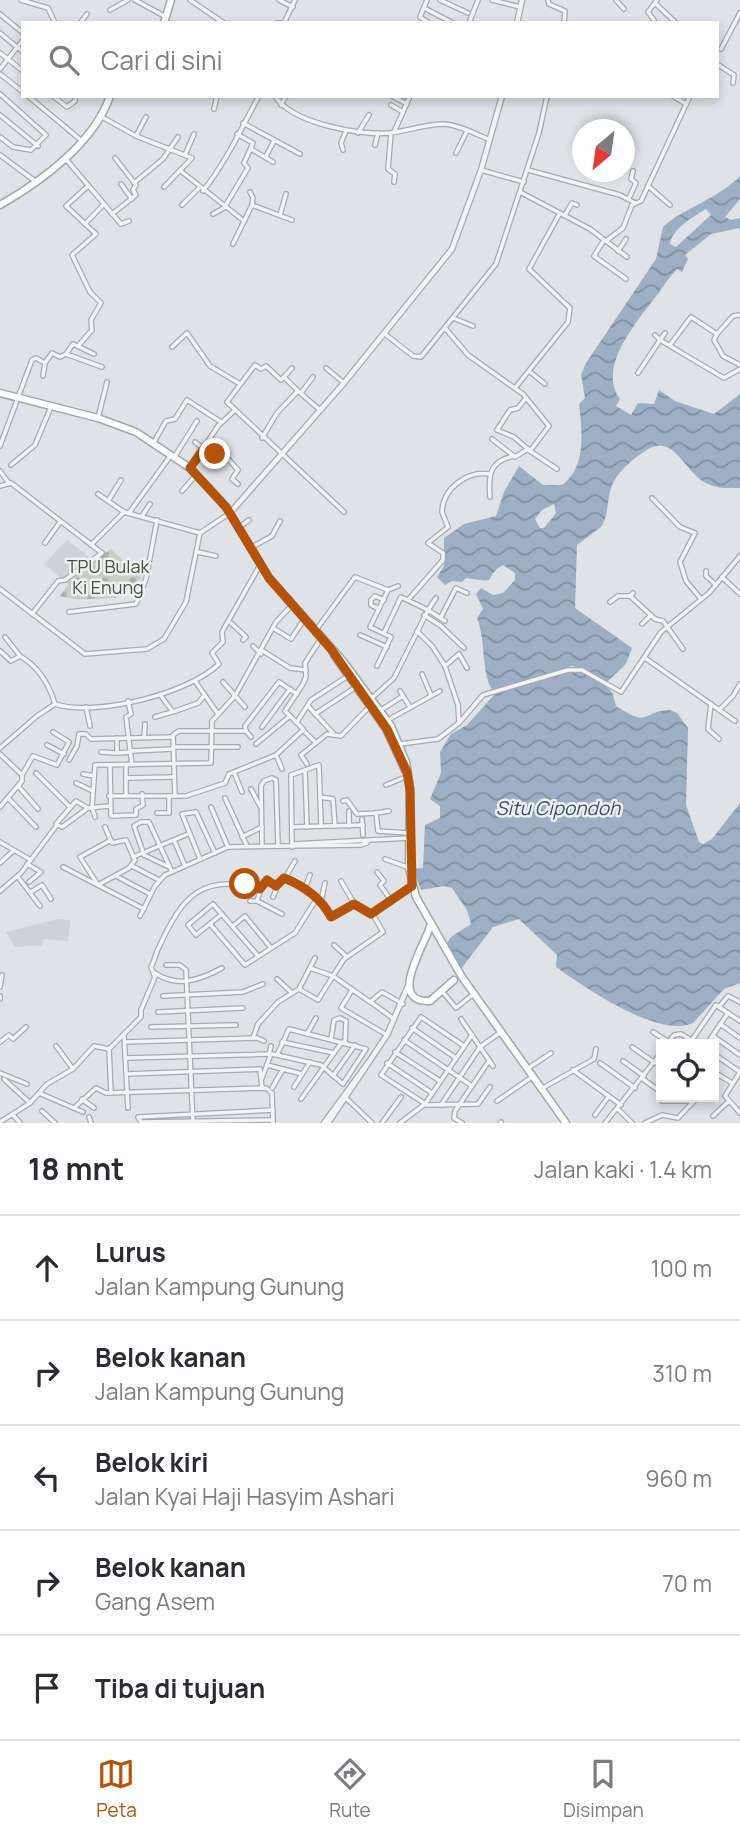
<!DOCTYPE html>
<html lang="id">
<meta charset="utf-8">
<style>
:root{--surface:#fff;--page:#f2f2f3;--text:#2b2b33;--muted:#7c7c81;--line:#e1e1e2;--accent:#b45309}
body{margin:0;font-family:Manrope,sans-serif;background:var(--page);color:var(--text)}
.controls{position:absolute;right:21px;bottom:21px;display:grid;overflow:hidden;border-radius:0px;box-shadow:0 4px 10px #0003}
.controls button{width:63px;height:63px;display:grid;place-items:center;padding:0;border:0;border-bottom:2px solid var(--line);background:var(--surface);color:var(--text);font:35px sans-serif}
.compass{position:absolute;left:572px;top:119px;width:63px;height:63px;border-radius:50%;background:var(--surface);box-shadow:0 4px 10px #0003;rotate:209deg}
.stop{position:absolute;width:21px;height:21px;margin:-16px;border:5px solid #b45309;border-radius:50%;background:#fff}
.stop.end{background:#b45309;border-color:#fff;box-shadow:0 2px 7px #0008}
.list{margin:0;padding:0;list-style:none}
h2{display:flex;justify-content:space-between;align-items:center;height:91px;margin:0;padding:0 28px;font-size:30px}
h2 small{font-size:23px;font-weight:400;color:var(--muted)}
.list li{display:grid;grid-template-columns:46px 1fr auto;gap:21px;align-items:center;box-sizing:border-box;height:105px;padding:0 28px;border-top:2px solid var(--line)}
.list b{display:block;font-size:26px;white-space:nowrap}
.list p{margin:0;font-size:23px;white-space:nowrap;color:var(--muted)}
.list em{font-size:23px;font-style:normal;color:var(--muted)}
.icon{flex:none;width:38px;height:38px;fill:none;stroke:currentColor;stroke-width:2;stroke-linecap:round;stroke-linejoin:round}
.map{position:relative;flex:none;width:740px;height:1123px;overflow:hidden}
.search{position:absolute;background:var(--surface);box-shadow:0 4px 10px #0003;left:21px;right:21px;top:21px;height:77px;display:flex;align-items:center;gap:18px;box-sizing:border-box;padding:0 24px;border-radius:0px;color:var(--muted);font-size:26px}
.sheet{height:616px;background:var(--surface)}
nav{display:flex;justify-content:space-around;align-items:center;box-sizing:border-box;height:98px;border-top:2px solid var(--line);background:var(--surface);font-size:19px;color:var(--muted)}
nav a{display:grid;justify-items:center;gap:4px}
nav .on{color:var(--accent)}
.map>svg:first-child{display:block}
</style>
<div class="map">
<svg width="740" height="1123" viewBox="0 0 740 1123">
<defs>
<pattern id="cemetery-stones" width="16" height="16" patternUnits="userSpaceOnUse" patternTransform="scale(1.75)"><rect width="16" height="16" fill="#c4d0c1"/><path d="M2 7V4a2 2 0 0 1 4 0v3zM10 15v-3a2 2 0 0 1 4 0v3z" fill="#a8b3a7"/></pattern>
<pattern id="water-waves" width="16" height="10" patternUnits="userSpaceOnUse" patternTransform="scale(1.75)"><rect width="16" height="10" fill="#9dafc4"/><path d="M0 5q4-4 8 0t8 0" fill="none" stroke="#808fa0"/></pattern>
</defs>
<rect width="100%" height="100%" fill="#dfe2e7"/>
<g fill="#cdd1d8">
<path d="M67,540l25,19 -28,22 -20,-17z"/>
<path d="M57,919l13,1 -2,21 -25,-2 -1,6 -27,2 -9,-15z"/>
</g>
<path fill="url(#cemetery-stones)" d="M111,549l31,29 -27,20c-18,0 -37,4 -55,-2l8,-11 -2,-5z"/>
<g fill="url(#water-waves)" fill-rule="evenodd">
<path d="M740,176v23l-15,18 6,3 9,-2v10l-29,6 -26,21 3,4 -6,13 -5,-3 -8,9c-20,32 -76,84 -49,121l-4,7 15,9 7,-12 16,1 5,-14 16,11 39,13 26,-20v94c-11,0 -21,1 -32,-4 -24,-10 -33,-53 -63,-33 -12,8 -23,17 -31,30 -8,15 -4,32 -13,46l-24,18 -2,63 57,40 -6,16 -19,18 -22,-13 -13,-3 -79,25c-12,-16 -7,-52 -16,-73l6,-9 -7,-15 5,-6 12,7 10,-2 12,-13v-7l-12,-8c-23,14 0,19 -37,13l-4,4 -10,-1 -7,4 -8,-8 7,-11v-28l20,-14 32,-8 8,-24 15,-26 24,19h19c25,-18 20,-54 17,-81l6,-6 -4,-23 5,-12 70,-104 7,-32c22,-20 55,-28 77,-51zM706,209l5,6 -35,32 -6,-3c1,-14 24,-28 36,-35zM554,504l2,9 -12,15h-4l-5,-9 7,-9z"/>
<path d="M567,671c15,-1 33,7 43,19 4,4 4,11 6,16 36,23 24,5 54,4l7,3 11,15 -2,77 13,37 4,2 9,-5 28,-36v180l-16,6 -31,34c-34,16 -109,-36 -137,-56l1,-12 -38,-36 -26,8 -32,42 -15,-24 5,-8 20,-13 -4,-14 -15,-22 -8,-2 -23,4 -8,-21 10,-1 2,-43 15,-7v-12l-10,-7 11,-26 -1,-21 11,-18 16,-9 28,-31z"/>
</g>
<g fill="none" stroke-linecap="round" stroke-linejoin="round">
<defs>
<g id="minor">
<path d="M21,0l27,8 7,15"/>
<path d="M135,0l31,17"/>
<path d="M190,0l34,23"/>
<path d="M279,0l14,7"/>
<path d="M427,0l-7,17 9,6"/>
<path d="M440,0l28,13"/>
<path d="M492,0l28,7"/>
<path d="M548,0l1,4 16,7 -1,12"/>
<path d="M616,0l8,9"/>
<path d="M655,3l21,20"/>
<path d="M426,9l27,14"/>
<path d="M110,10l18,-10"/>
<path d="M0,14l23,19"/>
<path d="M654,20l-6,-8 9,-12"/>
<path d="M80,23l7,-9"/>
<path d="M277,23h3"/>
<path d="M284,23l11,-23"/>
<path d="M469,23l9,-23"/>
<path d="M0,33l23,19"/>
<path d="M721,49l19,-36"/>
<path d="M0,53l23,18"/>
<path d="M717,64l17,11 -1,8"/>
<path d="M0,69l23,-29"/>
<path d="M0,74l23,18"/>
<path d="M0,94l46,41 -15,15 -18,-3 -13,-10"/>
<path d="M28,96l54,45"/>
<path d="M53,96l14,11 8,-6v-5"/>
<path d="M275,96c16,27 85,40 115,37 17,-2 36,-9 54,-9 15,1 32,10 46,16"/>
<path d="M392,96l15,8"/>
<path d="M673,96l13,8"/>
<path d="M281,105l5,-9"/>
<path d="M391,105l12,7"/>
<path d="M214,109l3,-13"/>
<path d="M0,115l38,31"/>
<path d="M102,117l34,19 56,22 -28,29"/>
<path d="M243,123l57,31"/>
<path d="M394,132l16,-36"/>
<path d="M358,133l11,-18"/>
<path d="M391,133l-3,36 7,5 -1,8"/>
<path d="M136,136l10,-19"/>
<path d="M375,145l3,-12"/>
<path d="M251,149l22,13"/>
<path d="M343,150l-2,-7 5,-12"/>
<path d="M456,153l11,-22"/>
<path d="M0,155l35,26"/>
<path d="M185,155l9,-21"/>
<path d="M266,156l8,-15"/>
<path d="M65,158l56,66 8,-3"/>
<path d="M481,170l43,12"/>
<path d="M528,170l92,25 15,8"/>
<path d="M182,172l62,49"/>
<path d="M134,183l29,-24 15,-22"/>
<path d="M121,184l11,15"/>
<path d="M648,186l22,19"/>
<path d="M203,191c23,-29 38,-62 56,-95"/>
<path d="M520,192l70,37 37,28"/>
<path d="M629,198l7,-15 -5,-4 2,-8"/>
<path d="M182,205l17,-17"/>
<path d="M252,205l40,15"/>
<path d="M112,214l24,-19 -3,-5 3,-5 -21,-27"/>
<path d="M213,214l11,-6 24,-40 -4,-5 9,-20 -16,-9"/>
<path d="M280,215l6,-21"/>
<path d="M565,215l7,-12 5,2"/>
<path d="M85,224l19,-20"/>
<path d="M604,240l-10,16 32,23"/>
<path d="M606,241l17,-13 9,-23 9,-4 49,-105"/>
<path d="M233,244l19,-39 1,-7 -3,-6"/>
<path d="M618,251l8,-12"/>
<path d="M453,318l20,8"/>
<path d="M445,328l23,27 55,39 26,32 -19,25 27,18"/>
<path d="M385,334l28,22 8,1 75,-93 43,-131 8,-37"/>
<path d="M717,334l16,-18 7,-1"/>
<path d="M655,335l5,5 5,-7"/>
<path d="M670,345l21,-28 26,17 -3,6 9,16 17,9"/>
<path d="M78,346l14,-16 -1,-10 10,-17 -11,-11 -18,-37 24,-21 -30,-28 22,-20"/>
<path d="M172,347l15,-14 23,33 30,18"/>
<path d="M66,354l7,-10 21,10"/>
<path d="M292,368l-8,9 14,14"/>
<path d="M326,368l18,15"/>
<path d="M529,371l16,13"/>
<path d="M638,373l22,-33 64,38 16,-9"/>
<path d="M43,376l2,-13 7,-10 8,4 6,-3 36,13"/>
<path d="M284,377l-3,3 -15,-14 -5,3 -6,-4 -28,37 117,110"/>
<path d="M515,388l53,-66 2,-14 -41,-39 31,-56"/>
<path d="M301,393l12,-16"/>
<path d="M526,398l-8,10 -8,2 -13,20 17,7 16,14"/>
<path d="M98,418l9,-36"/>
<path d="M262,438l15,-25 21,-22 22,19"/>
<path d="M492,439l23,18 13,-8"/>
<path d="M154,442l12,-21 9,-2 12,-19 34,22"/>
<path d="M195,442l9,7"/>
<path d="M0,446l32,-86 4,-2 9,5"/>
<path d="M206,447l9,7 5,-4 18,20 -6,9 6,5"/>
<path d="M175,456l22,-35"/>
<path d="M11,465l24,-20 16,-38"/>
<path d="M191,467l27,-41 16,-15"/>
<path d="M0,471l8,11"/>
<path d="M0,486l11,-3 91,70 -37,27 -7,1 -26,33"/>
<path d="M182,491l14,-16"/>
<path d="M98,494l26,18"/>
<path d="M490,497c-2,-23 0,-36 24,-41"/>
<path d="M652,498l28,29 15,6 -15,29 6,19 15,18"/>
<path d="M108,501l13,-21"/>
<path d="M129,513l42,-58"/>
<path d="M142,516l8,-12"/>
<path d="M238,528l11,-8"/>
<path d="M45,543l15,-21"/>
<path d="M91,545l33,-33 76,21"/>
<path d="M252,547l20,-11 8,-15"/>
<path d="M198,552l18,4"/>
<path d="M706,571v5l10,9"/>
<path d="M722,577l18,17"/>
<path d="M0,589l85,65 62,-5 17,-10 22,-37 14,-69 30,-20"/>
<path d="M633,593l-3,3 25,23 8,2 20,28"/>
<path d="M408,600l35,-40v-7l-15,-10 20,-16 -6,-15c1,-24 25,-41 47,-38"/>
<path d="M610,602l8,-6h12"/>
<path d="M379,609l-8,-4v-5l4,-4 9,4"/>
<path d="M69,612l67,-8 10,-25 11,-59"/>
<path d="M424,615l17,11 23,22"/>
<path d="M441,617l15,-29 11,5"/>
<path d="M231,623l15,14 -3,3"/>
<path d="M642,624l9,-9"/>
<path d="M273,628l18,11 14,-21"/>
<path d="M316,630l39,-53 33,13"/>
<path d="M417,631l15,15 13,20 14,-12 8,14"/>
<path d="M384,633l17,-36 27,13 8,-12"/>
<path d="M360,635l27,12"/>
<path d="M5,637l15,19"/>
<path d="M253,646l8,8"/>
<path d="M0,651l11,10 9,-5c19,11 29,28 35,48"/>
<path d="M263,651l27,17 16,2"/>
<path d="M645,658l90,63"/>
<path d="M377,666l14,-29 -21,-10 18,-37 10,-4"/>
<path d="M445,666l13,39 1,18"/>
<path d="M422,674l9,21"/>
<path d="M195,681l23,33"/>
<path d="M223,682l22,25"/>
<path d="M400,691l10,16"/>
<path d="M161,696l12,16 25,-9 6,-7"/>
<path d="M372,698l22,-20 34,-68 17,11"/>
<path d="M128,701l3,13 -5,3 6,48"/>
<path d="M711,704l-3,25 11,10"/>
<path d="M308,706l25,27"/>
<path d="M86,707l4,19"/>
<path d="M720,709l13,-13 7,-12"/>
<path d="M381,710l22,-14"/>
<path d="M315,714l41,-27"/>
<path d="M155,717l17,-5"/>
<path d="M388,720l52,-29"/>
<path d="M297,722l14,-22 37,-24"/>
<path d="M262,727l28,-38"/>
<path d="M303,729l-18,-18 18,-27 3,-7 -1,-14 17,-26"/>
<path d="M210,731h36"/>
<path d="M246,731l-1,-5 34,-44 18,12"/>
<path d="M246,731l5,6"/>
<path d="M144,737l1,-13"/>
<path d="M117,738v15l14,-1"/>
<path d="M256,744l34,-28"/>
<path d="M400,744l38,-5 21,-16 24,-28 85,-25h14l39,22 40,-60 48,-39 31,-37"/>
<path d="M47,745l17,9"/>
<path d="M173,747h65"/>
<path d="M0,748l37,-32 18,-12c40,13 133,-10 164,-40l-7,-11 11,-11 -1,-10 38,-67"/>
<path d="M131,751l42,-2"/>
<path d="M101,752l15,1"/>
<path d="M0,754l22,21"/>
<path d="M276,755l6,14"/>
<path d="M69,760l8,-14 2,-12h7l5,5 81,-2"/>
<path d="M307,764l-6,-9 15,-12"/>
<path d="M110,765l1,51 25,-1v-6l7,-4 -1,-11"/>
<path d="M305,771l2,56"/>
<path d="M234,772l8,20"/>
<path d="M36,773l33,33"/>
<path d="M83,774l11,2"/>
<path d="M126,778l48,-1"/>
<path d="M76,783l17,8"/>
<path d="M386,785l22,-9"/>
<path d="M19,787l19,22"/>
<path d="M251,789l9,17"/>
<path d="M126,794v-28"/>
<path d="M109,796h77l39,-13 4,-9 47,-19 27,-25 13,13 11,-9 14,2 29,-30"/>
<path d="M175,796l-2,-61 6,-4h30"/>
<path d="M320,797l13,2 2,27"/>
<path d="M225,798l22,48"/>
<path d="M9,799l27,28"/>
<path d="M343,801l4,-1 10,14 19,-1 2,18 30,2"/>
<path d="M0,807l22,-26v-6l11,-19 24,9 12,-23 -16,-10"/>
<path d="M211,807l17,40"/>
<path d="M88,808l-26,19 -6,-3 20,-23 12,7 21,-2"/>
<path d="M349,811v15"/>
<path d="M157,813h12v-17"/>
<path d="M376,813l13,-2"/>
<path d="M95,817l-3,-10 3,-42 116,-2 1,-42 23,-25 41,-74 16,-17"/>
<path d="M362,819l1,16"/>
<path d="M105,827l7,16 14,-3 9,20 -6,8 -31,17 -18,-28 31,-17"/>
<path d="M292,827l71,-2"/>
<path d="M242,837l20,-10"/>
<path d="M174,840l11,26"/>
<path d="M0,842l29,17"/>
<path d="M293,844l116,-6"/>
<path d="M262,846l-1,-60 3,-5 8,-3 4,2 2,66"/>
<path d="M292,847l-1,-72 28,-10 2,61"/>
<path d="M133,857l55,-23"/>
<path d="M200,859l-18,-45 14,-2 19,41"/>
<path d="M385,859l22,8"/>
<path d="M0,863l13,-12"/>
<path d="M27,864l14,8 -12,10"/>
<path d="M132,866l27,14"/>
<path d="M167,866l-23,-11 -10,-29 7,-4h8l23,50"/>
<path d="M63,867l81,42"/>
<path d="M377,872l7,9 -4,4 11,15"/>
<path d="M116,876l34,18"/>
<path d="M18,877l22,29"/>
<path d="M285,878l10,-17"/>
<path d="M341,881l14,24"/>
<path d="M305,888l5,-13"/>
<path d="M261,889l-4,12 25,13"/>
<path d="M0,891l21,-18 36,-48"/>
<path d="M31,892l11,-7 9,14"/>
<path d="M273,897l5,-12"/>
<path d="M250,901h7"/>
<path d="M321,901l4,-18"/>
<path d="M222,914l-26,21 -8,-10 25,-21 45,52"/>
<path d="M140,916l15,-30 10,-11 63,-28 133,-2 6,-2"/>
<path d="M210,924l35,41 50,-32 22,-35"/>
<path d="M233,926l12,-10 26,32"/>
<path d="M334,945l12,11"/>
<path d="M166,965h14l6,5 7,153"/>
<path d="M310,968l23,8 11,-17 39,-27 -11,-19"/>
<path d="M155,973c22,15 45,7 67,-5"/>
<path d="M277,979l15,14"/>
<path d="M0,987l2,-12"/>
<path d="M299,989l19,11 15,-24 37,26 12,-10 21,12"/>
<path d="M352,990l-11,18 46,27"/>
<path d="M442,991l14,17 15,-12"/>
<path d="M0,996v3"/>
<path d="M163,996l80,-4 20,-8"/>
<path d="M372,1003l22,16"/>
<path d="M719,1007l9,-11 12,6"/>
<path d="M158,1012l85,-4"/>
<path d="M461,1019l32,47"/>
<path d="M720,1024l20,14"/>
<path d="M151,1027l85,-2"/>
<path d="M412,1028l44,30"/>
<path d="M653,1032l19,12"/>
<path d="M307,1034l9,-16"/>
<path d="M124,1035l4,73"/>
<path d="M713,1036l27,19"/>
<path d="M253,1038l5,-14 20,-22 21,-13 16,-31"/>
<path d="M331,1039l3,-19 6,-2 6,3 -1,21"/>
<path d="M404,1040l68,46"/>
<path d="M692,1040l24,-35 24,16"/>
<path d="M0,1042l9,-7 4,4 13,-12"/>
<path d="M125,1042l132,-4 7,3"/>
<path d="M282,1042l52,11"/>
<path d="M667,1044l7,-9 7,-1 17,10"/>
<path d="M707,1044l21,-31"/>
<path d="M56,1046l17,23"/>
<path d="M464,1046l-43,-29 -40,58 46,30 51,-1 12,-17"/>
<path d="M632,1047l23,16"/>
<path d="M109,1049l2,44"/>
<path d="M395,1052l45,29"/>
<path d="M269,1054l2,-8"/>
<path d="M714,1054l26,18"/>
<path d="M126,1058l145,-4 6,1 44,10 22,19 23,-35 -77,-20 -12,26"/>
<path d="M623,1061l21,15"/>
<path d="M387,1063l45,30"/>
<path d="M600,1063l35,25"/>
<path d="M267,1065l35,9"/>
<path d="M527,1069l24,-16"/>
<path d="M573,1070l48,35"/>
<path d="M714,1072l18,11"/>
<path d="M740,1072l-15,24 15,17"/>
<path d="M0,1073l27,11"/>
<path d="M127,1074l133,-5 2,19"/>
<path d="M333,1076l22,-31"/>
<path d="M262,1078l9,-24"/>
<path d="M4,1079l26,24"/>
<path d="M643,1079l15,11"/>
<path d="M294,1087l16,-25"/>
<path d="M272,1088l11,-19"/>
<path d="M541,1089l53,-30 2,-10"/>
<path d="M39,1093l44,19"/>
<path d="M346,1098l26,25"/>
<path d="M82,1099l12,9"/>
<path d="M301,1099l41,-57"/>
<path d="M497,1101l32,-22"/>
<path d="M662,1101h31l6,-4"/>
<path d="M441,1105l39,-58 21,-15"/>
<path d="M74,1108l22,-20 10,5 160,-5 6,5 1,30"/>
<path d="M618,1109l14,14"/>
<path d="M273,1110l-135,7 3,5 132,-2"/>
<path d="M42,1111l13,12"/>
<path d="M13,1115l7,8"/>
<path d="M595,1115l14,-19"/>
<path d="M713,1116l16,-15"/>
<path d="M89,1117l2,6"/>
<path d="M0,1122l30,-19 17,-19 26,-15 21,-23 15,3 32,-32v-7l14,-33 -4,-10c4,-6 4,-13 8,-20 23,-50 43,-75 101,-58l6,-8 10,5 8,-8 21,10 19,16 8,13 22,-13 17,10 41,-28"/>
<path d="M382,1123l19,-26"/>
<path d="M400,1123l25,-19 47,-69"/>
<path d="M462,1123l-8,-5 1,-7 34,-50"/>
<path d="M500,1123l1,-1"/>
<path d="M605,1123l56,-70"/>
<path d="M645,1123l17,-8 16,3 16,-17"/>
</g>
<g id="tertiary">
<path d="M517,23l5,-23"/>
<path d="M230,513l114,-130 108,-134 29,-79 21,-74"/>
<path d="M324,1123l44,-60"/>
<path d="M328,1123l59,-88 21,-49"/>
</g>
<g id="primary">
<path d="M164,23l7,-23"/>
<path d="M0,205c42,-24 94,-62 110,-109"/>
<path d="M0,393l98,25 38,14 54,36 36,39 43,71 74,83 48,65 15,36 4,25 -1,81 7,29 46,80 104,146"/>
<path d="M334,655l52,74 19,41"/>
<path d="M431,923c-2,16 -47,80 -1,78l24,-21"/>
</g>
</defs>
<use href="#minor" stroke="#a5a9b0" stroke-width="6"/>
<use href="#tertiary" stroke="#a5a9b0" stroke-width="7"/>
<use href="#primary" stroke="#9fa6b1" stroke-width="9"/>
<use href="#minor" stroke="#f1f3f5" stroke-width="3.5"/>
<use href="#tertiary" stroke="#f1f3f5" stroke-width="4.5"/>
<use href="#primary" stroke="#fff" stroke-width="6"/>
</g>
<g fill="none" stroke-linecap="round" stroke-linejoin="round">
<path stroke="#b45309" stroke-width="9" d="M215,454l-10,-7 -15,21 36,39 43,71 62,71 56,80 20,43 3,18 2,96 -41,28 -17,-10 -23,13c-10,-19 -27,-31 -47,-39l-8,8 -9,-6 -7,9 -15,-5"/>
</g>
<g text-anchor="middle" stroke-width="5" stroke-linejoin="round" paint-order="stroke">
<g font-size="18" fill="#3d5738" stroke="#eef1f5">
<text x="108" y="573">TPU Bulak<tspan x="108" dy="21">Ki Enung</tspan></text>
</g>
<g font-size="19" font-style="italic" fill="#374e6d" stroke="#eef1f5">
<text x="558" y="815">Situ Cipondoh</text>
</g>
</g>
</svg>
<div class="controls">
<button><svg class="icon" aria-label="locate" viewBox="0 0 24 24"><circle cx="12" cy="12" r="6"/><path d="M12 2v4M12 18v4M2 12h4M18 12h4"/></svg></button>
</div>
<svg class="compass" viewBox="-18 -18 36 36"><path d="M0-13l5 13h-10z" fill="#e53935"/><path d="M0 13l5-13h-10z" fill="#7c7c81"/></svg>
<div class="stop" style="left:245px;top:884px"></div>
<div class="stop end" style="left:215px;top:454px"></div>
<div class="search"><svg class="icon" aria-label="search" viewBox="0 0 24 24"><circle cx="10" cy="10" r="6"/><path d="M15 15l6 6"/></svg>Cari di sini</div>
</div>
<section class="sheet">
<h2>18 mnt<small>Jalan kaki · 1.4 km</small></h2>
<ul class="list">
<li><svg class="icon" aria-label="ahead" viewBox="0 0 24 24"><path d="M12 20V5M6 11l6-6 6 6"/></svg><div><b>Lurus</b><p>Jalan Kampung Gunung</p></div><em>100 m</em></li>
<li><svg class="icon" aria-label="right" viewBox="0 0 24 24"><path d="M7 20v-9h11M14 6l5 5-5 5"/></svg><div><b>Belok kanan</b><p>Jalan Kampung Gunung</p></div><em>310 m</em></li>
<li><svg class="icon" aria-label="left" viewBox="0 0 24 24"><path d="M17 20v-9H6M10 6l-5 5 5 5"/></svg><div><b>Belok kiri</b><p>Jalan Kyai Haji Hasyim Ashari</p></div><em>960 m</em></li>
<li><svg class="icon" aria-label="right" viewBox="0 0 24 24"><path d="M7 20v-9h11M14 6l5 5-5 5"/></svg><div><b>Belok kanan</b><p>Gang Asem</p></div><em>70 m</em></li>
<li><svg class="icon" aria-label="arrive" viewBox="0 0 24 24"><path d="M6 21V4h12l-3 4 3 4H6"/></svg><div><b>Tiba di tujuan</b></div></li>
</ul>
</section>
<nav>
<a class="on"><svg class="icon" aria-label="map" viewBox="0 0 24 24"><path d="M3 6l6-2 6 2 6-2v14l-6 2-6-2-6 2zM9 4v14M15 6v14"/></svg>Peta</a>
<a><svg class="icon" aria-label="directions" viewBox="0 0 24 24"><path d="M12 3l9 9-9 9-9-9zM9 14v-3h6M13 9l2 2-2 2"/></svg>Rute</a>
<a><svg class="icon" aria-label="saved" viewBox="0 0 24 24"><path d="M7 4h10v16l-5-4-5 4z"/></svg>Disimpan</a>
</nav>
